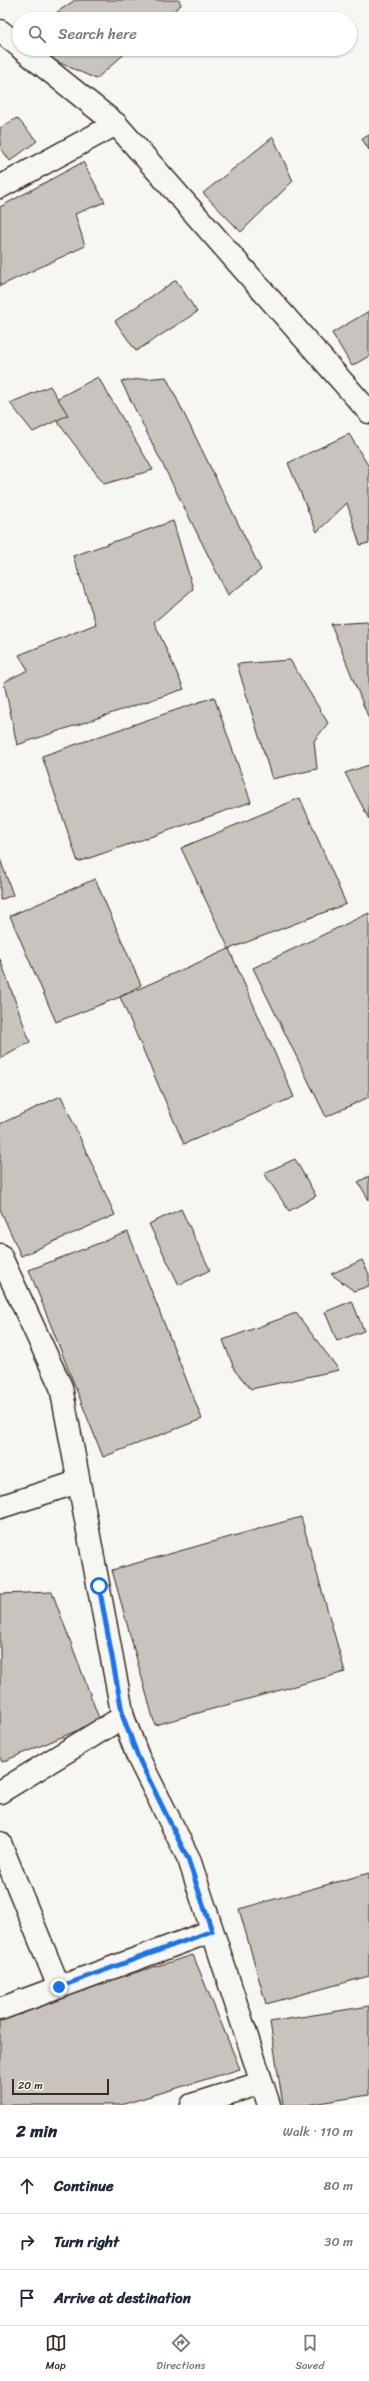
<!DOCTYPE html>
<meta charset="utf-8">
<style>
:root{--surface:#fff;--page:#f6f6f7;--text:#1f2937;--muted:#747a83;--line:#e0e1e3;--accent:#3b2a1e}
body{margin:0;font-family:Sriracha,sans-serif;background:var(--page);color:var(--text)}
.scale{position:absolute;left:12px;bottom:10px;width:97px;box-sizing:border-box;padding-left:4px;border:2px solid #3b2a1e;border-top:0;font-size:11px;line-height:14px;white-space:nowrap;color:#3b2a1e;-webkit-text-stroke:3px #f6f6f2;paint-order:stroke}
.stop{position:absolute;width:12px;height:12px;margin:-9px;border:3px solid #1a73e8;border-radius:50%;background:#fff}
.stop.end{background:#1a73e8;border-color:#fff;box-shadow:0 1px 4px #0008}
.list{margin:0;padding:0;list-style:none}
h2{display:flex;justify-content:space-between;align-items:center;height:52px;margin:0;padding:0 16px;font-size:17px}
h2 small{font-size:13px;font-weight:400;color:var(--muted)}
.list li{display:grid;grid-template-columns:26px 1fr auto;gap:12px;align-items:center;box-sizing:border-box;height:56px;padding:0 16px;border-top:1px solid var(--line)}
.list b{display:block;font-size:15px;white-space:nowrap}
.list em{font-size:13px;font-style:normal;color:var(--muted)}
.icon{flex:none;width:22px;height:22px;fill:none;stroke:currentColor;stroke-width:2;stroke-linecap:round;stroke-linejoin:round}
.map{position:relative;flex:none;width:369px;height:2105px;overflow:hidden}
.search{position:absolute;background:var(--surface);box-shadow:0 1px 3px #0004;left:12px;right:12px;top:12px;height:44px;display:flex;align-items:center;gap:10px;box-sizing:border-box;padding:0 14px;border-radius:22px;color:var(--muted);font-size:15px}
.sheet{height:220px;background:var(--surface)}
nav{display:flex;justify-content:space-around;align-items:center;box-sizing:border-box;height:56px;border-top:1px solid var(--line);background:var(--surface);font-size:11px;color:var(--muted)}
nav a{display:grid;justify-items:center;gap:2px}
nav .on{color:var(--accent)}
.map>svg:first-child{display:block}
</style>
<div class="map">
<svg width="369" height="2105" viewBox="0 0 369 2105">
<rect width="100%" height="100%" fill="#f6f6f2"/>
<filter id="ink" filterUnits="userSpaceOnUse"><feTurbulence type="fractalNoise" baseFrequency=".025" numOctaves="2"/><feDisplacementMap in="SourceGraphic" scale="8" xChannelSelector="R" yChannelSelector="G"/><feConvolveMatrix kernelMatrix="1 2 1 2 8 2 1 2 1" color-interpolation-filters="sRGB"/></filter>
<g filter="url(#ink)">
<g fill="#c8c3be" stroke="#3b2a1e">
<path d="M75,0h104l2,5 -17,14h-117z"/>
<path d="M29,49h101l-34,30z"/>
<path d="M17,118l20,23 -27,20 -10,-14v-19z"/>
<path d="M369,135v15l-7,-11z"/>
<path d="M273,137l20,44 -52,51 -38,-39z"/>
<path d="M83,162l22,40 -30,12 10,32 -85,40v-79z"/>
<path d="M176,280l21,32 -61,39 -21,-30z"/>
<path d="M369,311v45l-17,10 -20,-33z"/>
<path d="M98,377l55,93 -49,14 -59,-79z"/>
<path d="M166,377l95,193 -33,25 -107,-214z"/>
<path d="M50,386l18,29 -35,17 -23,-29z"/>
<path d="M349,434l20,33v76l-9,2 -13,-42 -30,29 -29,-69z"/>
<path d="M173,521l20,68 -39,33 30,67 -167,56 -13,-63 24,-12 -9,-15 77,-31 -23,-68z"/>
<path d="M367,622l2,3v94l-38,-95z"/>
<path d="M290,660l38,63 -14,18 3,28 -45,10 -35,-115z"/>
<path d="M214,697l37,105 -173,60 -36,-106z"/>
<path d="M369,765v54l-24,-46z"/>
<path d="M300,798l46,106 -117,45 -48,-101z"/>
<path d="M0,859l13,36 -13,5z"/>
<path d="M95,879l46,106 -21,12 -64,25 -46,-106z"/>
<path d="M369,913v184l-43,20 -73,-149z"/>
<path d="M229,949l65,148 -110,47 -64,-147z"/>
<path d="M0,959l30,83 -30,17z"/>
<path d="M61,1096l54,119 -94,41 -21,-47v-85z"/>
<path d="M295,1159l21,37 -27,15 -25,-38z"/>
<path d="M369,1176v24l-11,-18z"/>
<path d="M181,1209l29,61 -31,15 -30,-61z"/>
<path d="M128,1232l74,187 -99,38 -74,-187z"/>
<path d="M362,1260l7,14v12l-15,5 -23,-17z"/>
<path d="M352,1301l12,30 -27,10 -12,-29z"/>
<path d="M296,1313l43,57 -88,19 -16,-18 -12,-31z"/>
<path d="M301,1517l44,155 -190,53 -43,-155z"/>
<path d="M52,1592l48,129 -98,41 -2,-5v-163z"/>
<path d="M369,1873v103l-103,28 -27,-95z"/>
<path d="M193,1955l47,114 -119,36h-121v-91z"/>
<path d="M369,2006v89l-63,10h-23l-13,-83z"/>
</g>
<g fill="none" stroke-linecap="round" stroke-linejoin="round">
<defs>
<g id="minor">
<path d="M0,31l19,15"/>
<path d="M22,49l94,75 253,288"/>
<path d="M0,187l116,-63"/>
<path d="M0,1255l61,132 62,330 15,40 51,102 80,246"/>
<path d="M0,1507l78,-25"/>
<path d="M0,1792l123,-75"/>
<path d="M0,1843l59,144"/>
<path d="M0,2009l212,-78"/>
<path d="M192,2105l69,-22"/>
</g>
</defs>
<use href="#minor" stroke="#3b2a1e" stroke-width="25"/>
<use href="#minor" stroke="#f6f6f2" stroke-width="22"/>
</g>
</g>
<g fill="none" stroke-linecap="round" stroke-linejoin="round" filter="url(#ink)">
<path stroke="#1a73e8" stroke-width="5" d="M59,1987l153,-56 -24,-72 -50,-102 -15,-40 -24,-131"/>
</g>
</svg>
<div class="scale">20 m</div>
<div class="stop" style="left:99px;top:1586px"></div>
<div class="stop end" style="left:59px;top:1987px"></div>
<div class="search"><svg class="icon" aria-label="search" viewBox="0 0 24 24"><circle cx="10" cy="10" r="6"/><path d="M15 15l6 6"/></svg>Search here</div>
</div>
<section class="sheet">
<h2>2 min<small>Walk · 110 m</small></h2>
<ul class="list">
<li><svg class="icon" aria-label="ahead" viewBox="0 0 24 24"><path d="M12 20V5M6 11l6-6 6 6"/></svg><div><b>Continue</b></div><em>80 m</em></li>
<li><svg class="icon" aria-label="right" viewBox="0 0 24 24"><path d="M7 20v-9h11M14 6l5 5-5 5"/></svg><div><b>Turn right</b></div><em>30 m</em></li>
<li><svg class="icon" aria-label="arrive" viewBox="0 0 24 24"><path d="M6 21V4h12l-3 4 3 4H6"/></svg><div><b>Arrive at destination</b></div></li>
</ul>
</section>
<nav>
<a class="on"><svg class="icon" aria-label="map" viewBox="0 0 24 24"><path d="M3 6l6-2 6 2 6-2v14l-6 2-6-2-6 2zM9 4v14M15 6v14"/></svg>Map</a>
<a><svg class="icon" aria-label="directions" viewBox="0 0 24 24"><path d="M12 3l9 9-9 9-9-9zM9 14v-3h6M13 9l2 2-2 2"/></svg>Directions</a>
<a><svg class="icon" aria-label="saved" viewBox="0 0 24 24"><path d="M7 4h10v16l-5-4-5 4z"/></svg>Saved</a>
</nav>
